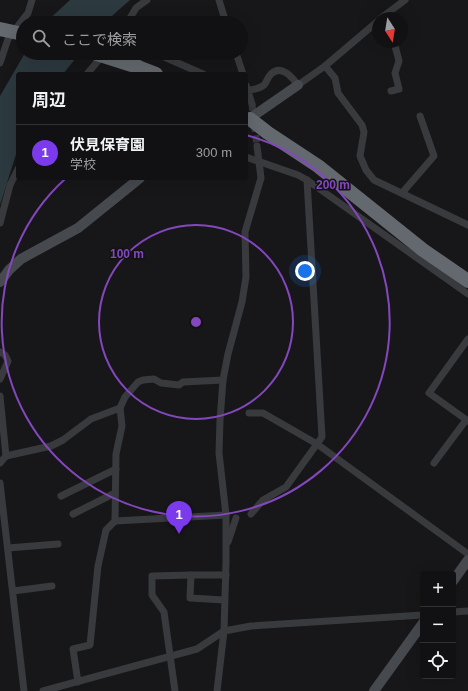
<!DOCTYPE html>
<html lang="ja">
<meta charset="utf-8">
<style>
:root{--surface:#111113;--page:#1a1a1c;--text:#f1f3f6;--muted:#9c9da0;--line:#303133;--accent:#7c3aed}
body{margin:0;font-family:Arial,"Noto Sans JP",sans-serif;background:var(--page);color:var(--text)}
.controls{position:absolute;right:12px;bottom:12px;display:grid;overflow:hidden;border-radius:4px;box-shadow:0 4px 16px #0002}
.controls button{width:36px;height:36px;display:grid;place-items:center;padding:0;border:0;border-bottom:1px solid var(--line);background:var(--surface);color:var(--text);font:20px sans-serif}
.compass{position:absolute;left:372px;top:12px;width:36px;height:36px;border-radius:50%;background:var(--surface);box-shadow:0 4px 16px #0002;rotate:168deg}
.you{position:absolute;left:305px;top:271px;width:14px;height:14px;margin:-10px;border:3px solid #fff;border-radius:50%;background:#1a73e8;box-shadow:0 0 0 6px #1a73e833}
.badge{display:grid;place-items:center;width:26px;height:26px;border-radius:50%;background:var(--accent);color:#fff;font-size:13px;font-weight:700}
.pin{position:absolute;translate:-50% -33px;filter:drop-shadow(0 1px 2px #0008)}
.pin::after{content:'';position:absolute;top:21px;width:14px;height:12px;background:inherit;clip-path:polygon(0 0,100% 0,50% 100%)}
.list{margin:0;padding:0;list-style:none}
h2{display:flex;justify-content:space-between;align-items:center;height:52px;margin:0;padding:0 16px;font-size:17px}
h2 small{font-size:13px;font-weight:400;color:var(--muted)}
.list li{display:grid;grid-template-columns:26px 1fr auto;gap:12px;align-items:center;box-sizing:border-box;height:56px;padding:0 16px;border-top:1px solid var(--line)}
.list b{display:block;font-size:15px;white-space:nowrap}
.list p{margin:0;font-size:13px;white-space:nowrap;color:var(--muted)}
.list em{font-size:13px;font-style:normal;color:var(--muted)}
.icon{flex:none;width:22px;height:22px;fill:none;stroke:currentColor;stroke-width:2;stroke-linecap:round;stroke-linejoin:round}
.map{position:relative;flex:none;width:468px;height:691px;overflow:hidden}
.search{position:absolute;background:var(--surface);box-shadow:0 4px 16px #0002;left:16px;top:16px;width:232px;height:44px;display:flex;align-items:center;gap:10px;box-sizing:border-box;padding:0 14px;border-radius:22px;color:var(--muted);font-size:15px}
.panel{position:absolute;background:var(--surface);box-shadow:0 4px 16px #0002;left:16px;top:72px;width:232px;height:108px;border-radius:4px}
.map>svg:first-child{display:block}
</style>
<div class="map">
<svg width="468" height="691" viewBox="0 0 468 691">
<rect width="100%" height="100%" fill="#171719"/>
<g fill="#2c393e">
<path d="M70,0h60l-26,23h-59z"/>
<path d="M25,53h55l-17,21h-45v74l-18,57v-109z"/>
</g>
<g fill="none" stroke-linecap="round" stroke-linejoin="round">
<path stroke="#343639" stroke-width="7" stroke-dasharray="7 3.5" stroke-linecap="butt" d="M252,104l5,42"/>
<g stroke="#383a3e" stroke-width="7">
<path d="M219,0l7,23"/>
<path d="M381,18l24,-18"/>
<path d="M127,23l9,-15 11,-8"/>
<path d="M129,53l11,4 8,-4"/>
<path d="M155,53l48,21"/>
<path d="M236,53l7,21"/>
<path d="M0,63l8,-24 20,-26 4,-13"/>
<path d="M325,66l10,12 3,15 24,32 2,7 -4,24 6,14 8,10 94,45"/>
<path d="M87,74l16,-19"/>
<path d="M246,85l6,19"/>
<path d="M246,90c6,0 13,-1 18,-5 3,-3 3,-7 7,-11 10,-10 21,3 27,11l27,-19 53,-45"/>
<path d="M391,91l8,-2 -4,-16 4,-12 -5,-19"/>
<path d="M246,157l52,18 9,5 161,114"/>
<path d="M402,193l32,-37 -14,-40"/>
<path d="M0,223l10,-38 8,-16"/>
<path d="M468,339l-39,54 39,28"/>
<path d="M0,352l5,3 3,6 -8,18"/>
<path d="M0,396l6,60 -6,7"/>
<path d="M249,413h14l54,31 151,110"/>
<path d="M6,456l45,-10 12,-6 28,-21 29,-11"/>
<path d="M434,463l32,-43"/>
<path d="M0,483l24,208"/>
<path d="M61,496l55,-27"/>
<path d="M73,514l42,-21"/>
<path d="M251,514l12,-14 23,-13 36,-50 -15,-257"/>
<path d="M115,521l111,-6"/>
<path d="M228,542l8,-24"/>
<path d="M8,548l50,-4"/>
<path d="M13,591l39,-5"/>
<path d="M224,600l-34,-2 1,-23h35"/>
<path d="M453,612l15,-1"/>
<path d="M78,682l-5,-33 17,-4 8,-79 8,-36 9,-9 1,-67 6,-28 -2,-18 5,-11 13,-15 5,-2 11,-1 7,4 18,2 4,-3 40,-2"/>
<path d="M43,691l154,-42 27,-18 27,-5 172,-11"/>
<path d="M175,691l-11,-79 -12,-17v-19l39,-1"/>
<path d="M217,691l7,-60 2,-69v-47l-7,-62 1,-33 3,-40 5,-26 14,-52 4,-25 -1,-45 16,-54 -4,-32"/>
</g>
<g stroke="#46494e" stroke-width="10">
<path d="M246,121l52,-36"/>
<path d="M0,282l9,-12 12,-11 57,-31 62,-50"/>
<path d="M453,581l15,-21"/>
<path d="M374,691l49,-68"/>
</g>
<g stroke="#64696f" stroke-width="14">
<path d="M138,67l18,7"/>
<path d="M250,119l18,14 50,33 105,84 45,31"/>
</g>
<g stroke="#64696f" stroke-width="14">
<path d="M0,29l23,5"/>
<path d="M94,53l44,14"/>
</g>
</g>
<g fill="none" stroke="#8447be" stroke-width="2">
<circle cx="196" cy="322" r="97"/>
<path d="M246 135A194 194 0 1 1 65 179"/>
</g>
<circle cx="196" cy="322" r="6" fill="#8447be" stroke="#121214" stroke-width="2"/>
<g font-size="12" text-anchor="middle" font-weight="bold" fill="#8447be" stroke="#121214" stroke-width="3" stroke-linejoin="round" paint-order="stroke">
<text x="333" y="189">200 m</text>
<text x="127" y="258">100 m</text>
</g>
</svg>
<div class="controls">
<button>+</button>
<button>−</button>
<button><svg class="icon" aria-label="locate" viewBox="0 0 24 24"><circle cx="12" cy="12" r="6"/><path d="M12 2v4M12 18v4M2 12h4M18 12h4"/></svg></button>
</div>
<svg class="compass" viewBox="-18 -18 36 36"><path d="M0-13l5 13h-10z" fill="#e53935"/><path d="M0 13l5-13h-10z" fill="#9c9da0"/></svg>
<div class="you"></div>
<div class="pin badge" style="left:179px;top:534px">1</div>
<div class="search"><svg class="icon" aria-label="search" viewBox="0 0 24 24"><circle cx="10" cy="10" r="6"/><path d="M15 15l6 6"/></svg>ここで検索</div>
<section class="panel">
<h2>周辺<small></small></h2>
<ul class="list">
<li><span class="badge">1</span><div><b>伏見保育園</b><p>学校</p></div><em>300 m</em></li>
</ul>
</section>
</div>
